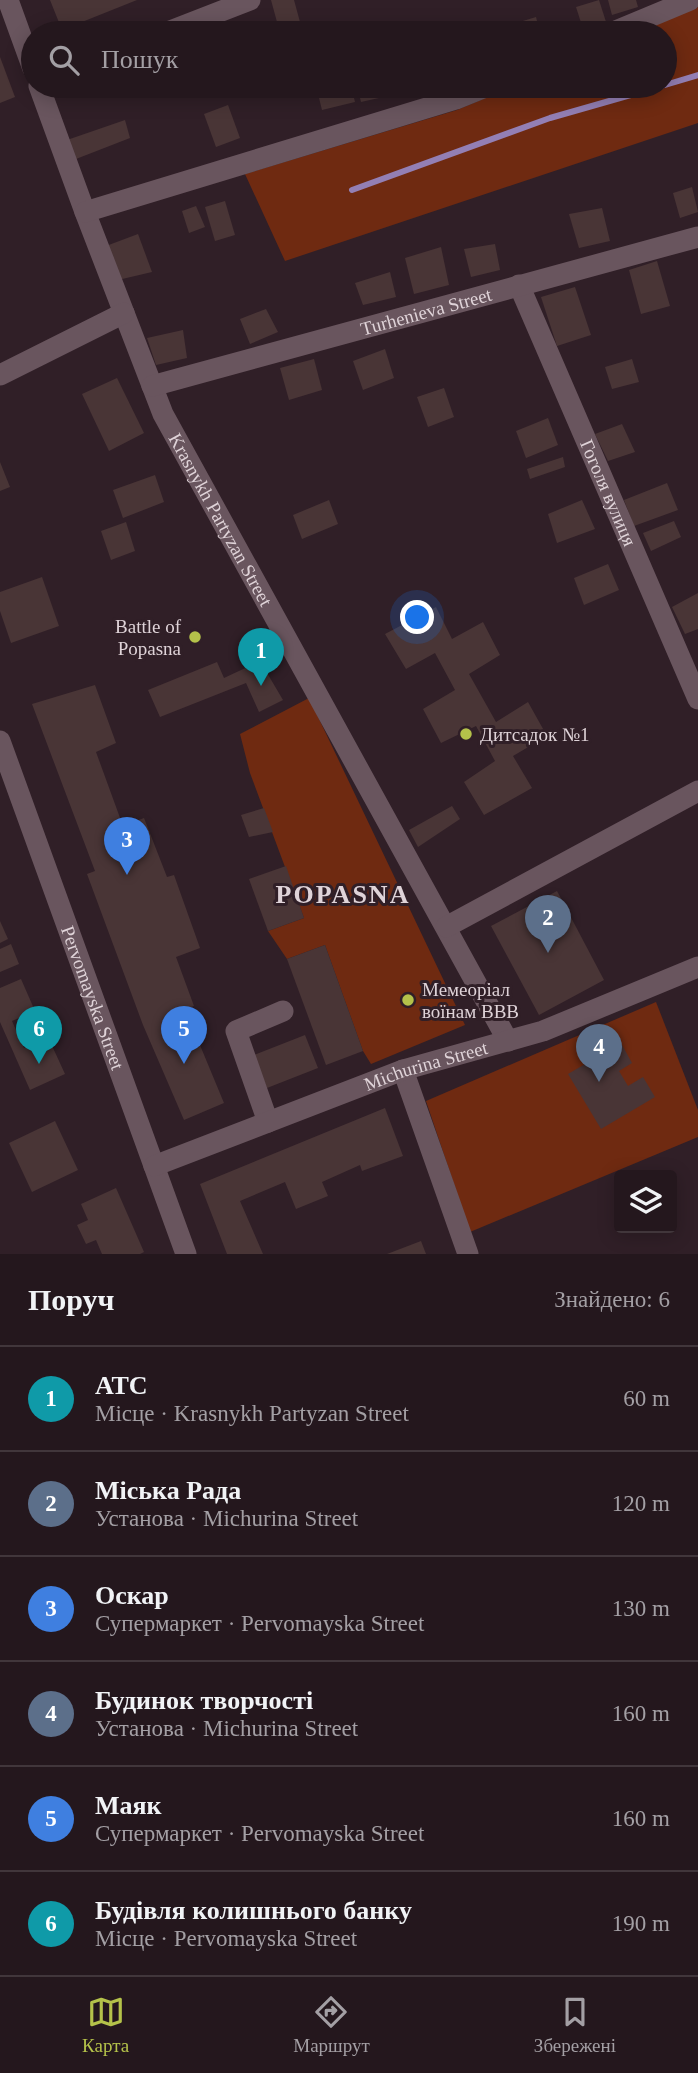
<!DOCTYPE html>
<html lang="uk">
<meta charset="utf-8">
<style>
:root{--surface:#24171d;--page:#30242a;--text:#f1f3f6;--muted:#a39fa4;--line:#41363b;--accent:#b4c24a}
body{margin:0;font-family:Georgia,serif;background:var(--page);color:var(--text)}
.controls{position:absolute;right:21px;bottom:21px;display:grid;overflow:hidden;border-radius:7px;box-shadow:0 4px 18px #0003}
.controls button{width:63px;height:63px;display:grid;place-items:center;padding:0;border:0;border-bottom:2px solid var(--line);background:var(--surface);color:var(--text);font:35px sans-serif}
.you{position:absolute;left:418px;top:618px;width:24px;height:24px;margin:-18px;border:5px solid #fff;border-radius:50%;background:#1a73e8;box-shadow:0 0 0 10px #1a73e833}
.badge{display:grid;place-items:center;width:46px;height:46px;border-radius:50%;background:var(--accent);color:#fff;font-size:23px;font-weight:700}
.pin{position:absolute;translate:-50% -58px;filter:drop-shadow(0 2px 4px #0008)}
.pin::after{content:'';position:absolute;top:37px;width:24px;height:21px;background:inherit;clip-path:polygon(0 0,100% 0,50% 100%)}
.list{margin:0;padding:0;list-style:none}
h2{display:flex;justify-content:space-between;align-items:center;height:91px;margin:0;padding:0 28px;font-size:30px}
h2 small{font-size:23px;font-weight:400;color:var(--muted)}
.list li{display:grid;grid-template-columns:46px 1fr auto;gap:21px;align-items:center;box-sizing:border-box;height:105px;padding:0 28px;border-top:2px solid var(--line)}
.list b{display:block;font-size:26px;white-space:nowrap}
.list p{margin:0;font-size:23px;white-space:nowrap;color:var(--muted)}
.list em{font-size:23px;font-style:normal;color:var(--muted)}
.icon{flex:none;width:38px;height:38px;fill:none;stroke:currentColor;stroke-width:2;stroke-linecap:round;stroke-linejoin:round}
.map{position:relative;flex:none;width:698px;height:1254px;overflow:hidden}
.search{position:absolute;background:var(--surface);box-shadow:0 4px 18px #0003;left:21px;right:21px;top:21px;height:77px;display:flex;align-items:center;gap:18px;box-sizing:border-box;padding:0 24px;border-radius:38px;color:var(--muted);font-size:26px}
.sheet{height:721px;background:var(--surface)}
nav{display:flex;justify-content:space-around;align-items:center;box-sizing:border-box;height:98px;border-top:2px solid var(--line);background:var(--surface);font-size:19px;color:var(--muted)}
nav a{display:grid;justify-items:center;gap:4px}
nav .on{color:var(--accent)}
.map>svg:first-child{display:block}
</style>
<div class="map">
<svg width="698" height="1254" viewBox="0 0 698 1254">
<rect width="100%" height="100%" fill="#301f27"/>
<g fill="#6f2a11">
<path d="M698,7v116l-413,138 -40,-87 212,-64 57,-24h151v-53h-29z"/>
<path d="M309,698l156,327 -94,39 -8,-13 -38,-106 -38,14 -19,-28 36,-13 -54,-145 -10,-39z"/>
<path d="M656,1002l42,108v27l-228,95 -44,-131z"/>
</g>
<g fill="none" stroke-linecap="round" stroke-linejoin="round">
<g stroke="#937fb4" stroke-width="6">
<path d="M665,85l33,-10"/>
<path d="M352,190l198,-72 112,-32"/>
</g>
</g>
<g fill="#493536">
<path d="M50,0h87l-75,30z"/>
<path d="M271,0h23l9,33h-23z"/>
<path d="M599,0l8,25 -23,7 -8,-25z"/>
<path d="M608,0h28l2,7 -26,8z"/>
<path d="M536,17l4,16h-32l-2,-7z"/>
<path d="M0,57l15,40 -15,6z"/>
<path d="M316,86h35l4,16 -33,8z"/>
<path d="M357,86h29l2,10 -27,6z"/>
<path d="M228,105l12,33 -24,9 -12,-33z"/>
<path d="M125,120l5,18 -54,21 -9,-19z"/>
<path d="M692,187l6,25 -18,6 -7,-25z"/>
<path d="M225,201l10,34 -20,6 -10,-34z"/>
<path d="M196,206l9,21 -16,6 -7,-22z"/>
<path d="M602,208l8,33 -31,7 -10,-34z"/>
<path d="M138,234l14,38 -34,8 -12,-34z"/>
<path d="M495,244l5,26 -29,7 -7,-28z"/>
<path d="M441,247l8,38 -35,9 -9,-36z"/>
<path d="M657,261l13,45 -29,8 -12,-44z"/>
<path d="M390,272l6,25 -33,8 -8,-22z"/>
<path d="M575,287l16,48 -34,11 -16,-49z"/>
<path d="M266,309l12,23 -28,12 -10,-25z"/>
<path d="M183,330l4,28 -31,7 -9,-27z"/>
<path d="M385,349l9,29 -31,12 -10,-29z"/>
<path d="M314,359l8,31 -33,10 -9,-32z"/>
<path d="M632,359l7,23 -27,7 -7,-22z"/>
<path d="M117,378l27,55 -35,18 -27,-57z"/>
<path d="M444,388l10,29 -26,10 -11,-30z"/>
<path d="M548,418l10,27 -32,13 -10,-27z"/>
<path d="M622,424l13,28 -27,9 -13,-27z"/>
<path d="M563,457l2,10 -35,12 -3,-10z"/>
<path d="M0,462l10,25 -10,4z"/>
<path d="M155,475l9,27 -41,16 -10,-28z"/>
<path d="M667,483l11,27 -44,16 -10,-26z"/>
<path d="M329,500l9,24 -36,15 -9,-24z"/>
<path d="M582,500l13,29 -38,14 -9,-29z"/>
<path d="M674,521l7,16 -30,14 -8,-18z"/>
<path d="M126,522l9,29 -24,9 -10,-29z"/>
<path d="M608,564l11,26 -35,15 -10,-27z"/>
<path d="M42,577l17,49 -48,17 -11,-32v-19z"/>
<path d="M698,593v36l-13,5 -13,-27z"/>
<path d="M436,607l16,32 31,-17 17,33 -31,19 27,48 32,-20 19,34 -34,20 19,32 -48,27 -20,-33 31,-21 -19,-35 -35,17 -18,-34 32,-19 -20,-37 -29,16 -21,-35z"/>
<path d="M260,661l23,39 -24,12 -13,-29 -86,34 -12,-27 69,-28 7,16z"/>
<path d="M95,685l21,58 -20,9 27,74 21,-8 23,59 7,-2 26,73 -24,9 18,49 -9,3 39,94 -40,17 -41,-95 -56,-151 8,-3 -63,-167z"/>
<path d="M452,806l8,13 -42,28 -9,-17z"/>
<path d="M264,808l9,24 -24,5 -8,-22z"/>
<path d="M286,866l18,52 -36,13 -19,-52z"/>
<path d="M557,891l47,89 -65,35 -48,-89z"/>
<path d="M0,921l8,18 -8,4z"/>
<path d="M11,944l8,20 -19,8v-23z"/>
<path d="M325,945l38,106 -37,14 -39,-106z"/>
<path d="M21,979l14,32 -23,10 12,27 24,-11 17,37 -35,16 -30,-68v-34z"/>
<path d="M305,1035l13,33 -51,20 -13,-33z"/>
<path d="M621,1043l11,20 -13,8 9,15 15,-9 12,20 -54,32 -33,-55z"/>
<path d="M385,1108l18,48 -41,15 -2,-6 -38,17 6,14 -32,13 -11,-27 -45,19 23,53h-36l-27,-70z"/>
<path d="M55,1121l23,49 -46,22 -23,-49z"/>
<path d="M116,1188l28,64 -4,2h-38l-6,-14 -10,4 -9,-19 11,-5 -7,-16z"/>
<path d="M421,1241l5,13h-39z"/>
</g>
<g fill="none" stroke-linecap="round" stroke-linejoin="round">
<g stroke="#69555e" stroke-width="21">
<path d="M8,0l25,69"/>
<path d="M165,33l85,-33"/>
<path d="M611,33l79,-33"/>
<path id="s1" d="M39,86l46,126 78,202 345,627"/>
<path d="M85,212l371,-113 32,-13"/>
<path id="s2" d="M519,285l179,414"/>
<path d="M0,375l124,-62"/>
<path id="s3" d="M152,386l546,-149"/>
<path id="s4" d="M0,741l186,513"/>
<path d="M446,927l252,-136"/>
<path d="M403,1070l65,184"/>
<path d="M268,1122l-32,-91 47,-20"/>
<path id="s5" d="M154,1166l249,-96 140,-39 155,-64"/>
</g>
</g>
<g fill="#b4c24a" stroke="#301f27" stroke-width="2.5">
<circle cx="195" cy="637" r="7"/>
<circle cx="466" cy="734" r="7"/>
<circle cx="408" cy="1000" r="7"/>
</g>
<g text-anchor="middle" stroke-width="6" stroke-linejoin="round" paint-order="stroke">
<g font-size="19" fill="#dfd3d8" stroke="#301f27">
<text dy="7" stroke="none"><textPath href="#s3" startOffset="284">Turhenieva Street</textPath></text>
<text dy="7" stroke="none"><textPath href="#s2" startOffset="226">Гоголя вулиця</textPath></text>
<text dy="7" stroke="none"><textPath href="#s1" startOffset="471">Krasnykh Partyzan Street</textPath></text>
<text dy="7" stroke="none"><textPath href="#s4" startOffset="273">Pervomayska Street</textPath></text>
<text dy="7" stroke="none"><textPath href="#s5" startOffset="290">Michurina Street</textPath></text>
</g>
<g font-size="19" fill="#dfd3d8" stroke="#301f27" text-anchor="start">
<text x="181" y="633" text-anchor="end">Battle of<tspan x="181" dy="22">Popasna</tspan></text>
<text x="480" y="741">Дитсадок №1</text>
<text x="422" y="996">Мемеоріал<tspan x="422" dy="22">воїнам ВВВ</tspan></text>
</g>
<g font-size="26" font-weight="bold" letter-spacing="2" fill="#dfd3d8" stroke="#301f27">
<text x="343" y="903">POPASNA</text>
</g>
</g>
</svg>
<div class="controls">
<button><svg class="icon" aria-label="layers" viewBox="0 0 24 24"><path d="M12 4l9 5-9 5-9-5zM3 14l9 5 9-5"/></svg></button>
</div>
<div class="you"></div>
<div class="pin badge" style="left:261px;top:686px;background:#0f9aa8">1</div>
<div class="pin badge" style="left:548px;top:953px;background:#5c6f8a">2</div>
<div class="pin badge" style="left:127px;top:875px;background:#3f7fe0">3</div>
<div class="pin badge" style="left:599px;top:1082px;background:#5c6f8a">4</div>
<div class="pin badge" style="left:184px;top:1064px;background:#3f7fe0">5</div>
<div class="pin badge" style="left:39px;top:1064px;background:#0f9aa8">6</div>
<div class="search"><svg class="icon" aria-label="search" viewBox="0 0 24 24"><circle cx="10" cy="10" r="6"/><path d="M15 15l6 6"/></svg>Пошук</div>
</div>
<section class="sheet">
<h2>Поруч<small>Знайдено: 6</small></h2>
<ul class="list">
<li><span class="badge" style="background:#0f9aa8">1</span><div><b>АТС</b><p>Місце · Krasnykh Partyzan Street</p></div><em>60 m</em></li>
<li><span class="badge" style="background:#5c6f8a">2</span><div><b>Міська Рада</b><p>Установа · Michurina Street</p></div><em>120 m</em></li>
<li><span class="badge" style="background:#3f7fe0">3</span><div><b>Оскар</b><p>Супермаркет · Pervomayska Street</p></div><em>130 m</em></li>
<li><span class="badge" style="background:#5c6f8a">4</span><div><b>Будинок творчості</b><p>Установа · Michurina Street</p></div><em>160 m</em></li>
<li><span class="badge" style="background:#3f7fe0">5</span><div><b>Маяк</b><p>Супермаркет · Pervomayska Street</p></div><em>160 m</em></li>
<li><span class="badge" style="background:#0f9aa8">6</span><div><b>Будівля колишнього банку</b><p>Місце · Pervomayska Street</p></div><em>190 m</em></li>
</ul>
</section>
<nav>
<a class="on"><svg class="icon" aria-label="map" viewBox="0 0 24 24"><path d="M3 6l6-2 6 2 6-2v14l-6 2-6-2-6 2zM9 4v14M15 6v14"/></svg>Карта</a>
<a><svg class="icon" aria-label="directions" viewBox="0 0 24 24"><path d="M12 3l9 9-9 9-9-9zM9 14v-3h6M13 9l2 2-2 2"/></svg>Маршрут</a>
<a><svg class="icon" aria-label="saved" viewBox="0 0 24 24"><path d="M7 4h10v16l-5-4-5 4z"/></svg>Збережені</a>
</nav>
